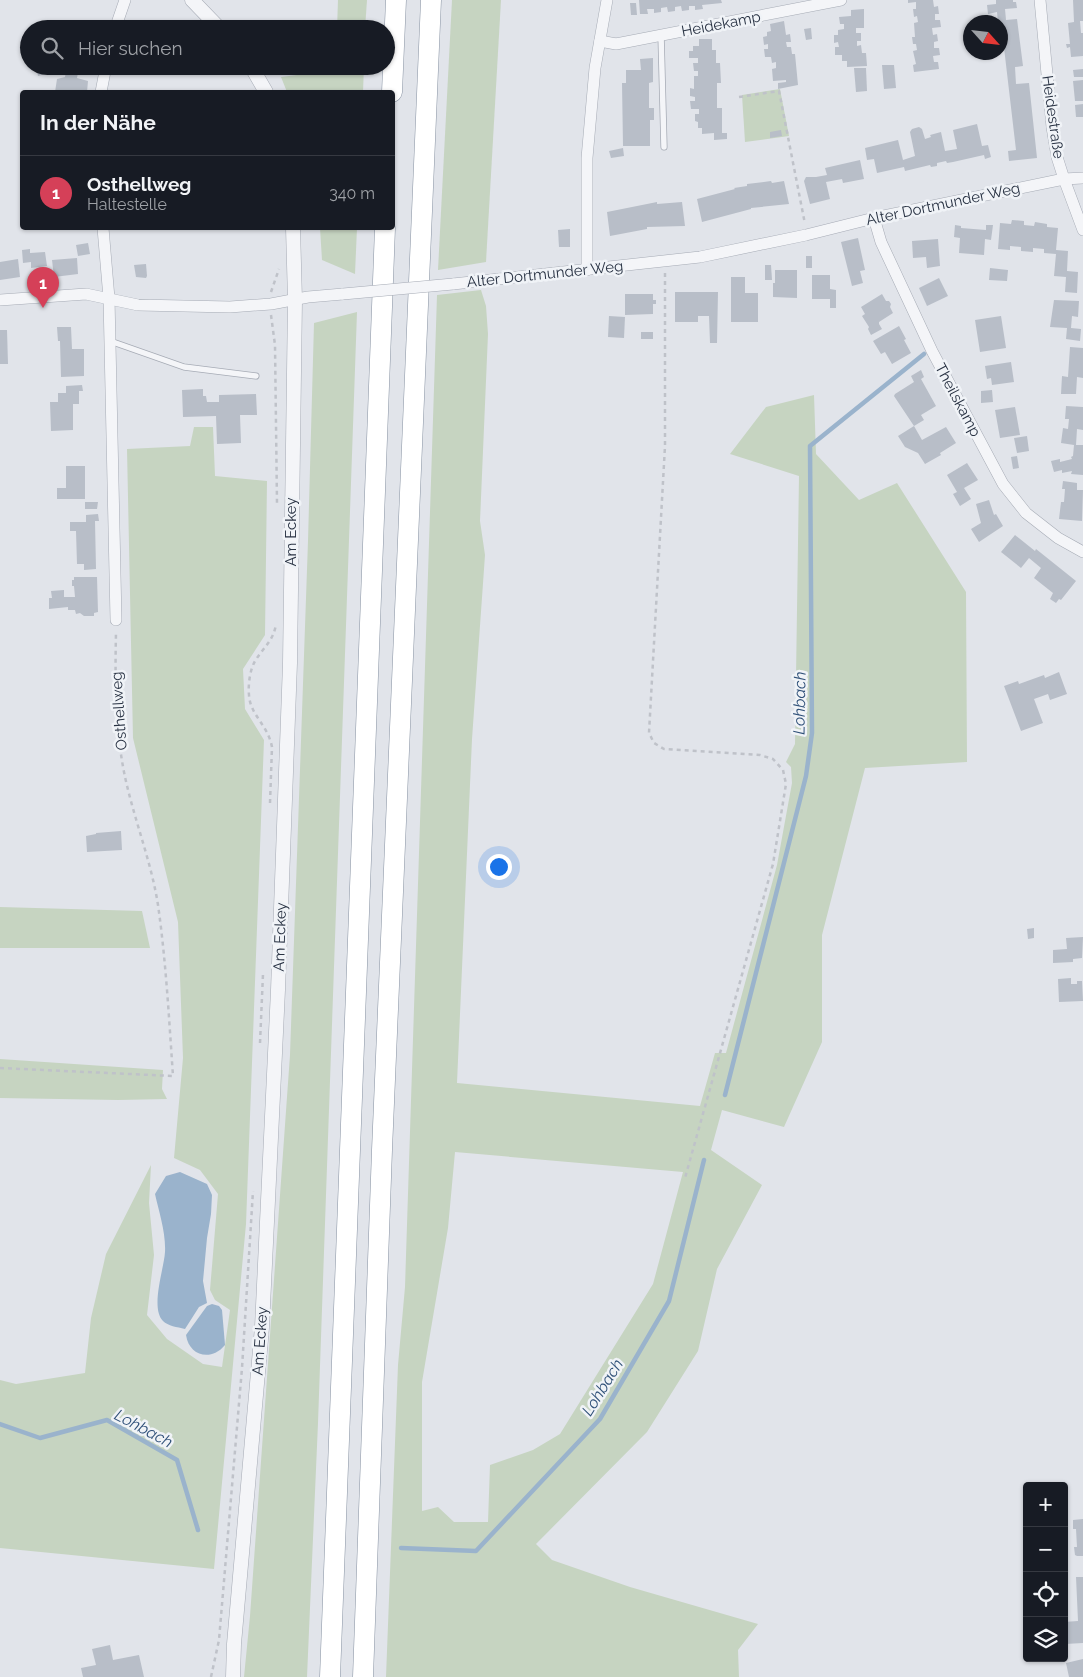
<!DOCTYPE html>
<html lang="de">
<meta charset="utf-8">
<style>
:root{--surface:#171b24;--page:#242831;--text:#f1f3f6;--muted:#9ea1a6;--line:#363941;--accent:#d54058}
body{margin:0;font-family:Raleway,sans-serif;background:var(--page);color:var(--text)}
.controls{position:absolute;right:15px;bottom:15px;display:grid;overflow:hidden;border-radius:5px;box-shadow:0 1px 4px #0004}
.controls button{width:45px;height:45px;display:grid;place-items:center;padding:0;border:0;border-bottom:1px solid var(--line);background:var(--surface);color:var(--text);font:25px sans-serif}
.compass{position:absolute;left:963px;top:15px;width:45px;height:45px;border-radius:50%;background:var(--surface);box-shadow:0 1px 4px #0004;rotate:117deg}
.you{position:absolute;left:498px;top:866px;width:18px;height:18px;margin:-12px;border:4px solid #fff;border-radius:50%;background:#1a73e8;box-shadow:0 0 0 8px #1a73e833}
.badge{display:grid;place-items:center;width:32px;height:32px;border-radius:50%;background:var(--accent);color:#fff;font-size:16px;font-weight:700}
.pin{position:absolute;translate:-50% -41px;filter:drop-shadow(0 1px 2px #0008)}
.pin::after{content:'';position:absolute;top:26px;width:18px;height:15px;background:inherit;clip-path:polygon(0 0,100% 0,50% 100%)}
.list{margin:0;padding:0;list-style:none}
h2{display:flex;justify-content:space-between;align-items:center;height:65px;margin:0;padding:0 20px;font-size:21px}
h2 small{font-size:16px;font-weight:400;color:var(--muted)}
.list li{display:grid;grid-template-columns:32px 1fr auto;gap:15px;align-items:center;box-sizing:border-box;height:75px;padding:0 20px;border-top:1px solid var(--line)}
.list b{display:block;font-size:19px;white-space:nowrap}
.list p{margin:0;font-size:16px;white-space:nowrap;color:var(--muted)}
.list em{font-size:16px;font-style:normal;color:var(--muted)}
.icon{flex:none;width:28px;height:28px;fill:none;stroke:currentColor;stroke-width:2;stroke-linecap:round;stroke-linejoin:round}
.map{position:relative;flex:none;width:1083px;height:1677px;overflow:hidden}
.search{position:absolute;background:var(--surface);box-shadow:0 1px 4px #0004;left:20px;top:20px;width:375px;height:55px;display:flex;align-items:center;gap:12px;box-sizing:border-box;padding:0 18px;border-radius:28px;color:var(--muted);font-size:19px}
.panel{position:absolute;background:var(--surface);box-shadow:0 1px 4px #0004;left:20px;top:90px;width:375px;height:140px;border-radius:5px}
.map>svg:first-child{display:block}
</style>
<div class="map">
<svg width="1083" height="1677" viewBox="0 0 1083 1677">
<rect width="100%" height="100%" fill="#e1e4ea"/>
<g fill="#c6d4c1" fill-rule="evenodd">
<path d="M338,0h29l-2,29h-28z"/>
<path d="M452,0h49l-15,262 -48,8z"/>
<path d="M337,66h27l-1,26h-76l-6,-15 55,-7z"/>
<path d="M780,89l9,47 -44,6 -3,-47z"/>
<path d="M320,228h37l-2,46 -33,-14z"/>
<path d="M481,290l5,16 2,28 -8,187 5,34 -13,184 -15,344 243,23 15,-53h11l51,-188 15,-82 -1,-16 -5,-5 9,-18 4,-268 -69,-22 36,-47 48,-12 2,59 43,46 38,-17 69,109 1,170 -102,6 -43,167v107l-38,85 -62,-17 -11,40 51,35 -45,84 -19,82 -51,81 -111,112 16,16 78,27 128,37 -20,26 1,27h-353l12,-312 7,-78 32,-992zM455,1152l228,20 -30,112 -93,150 -27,16 -43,15 -2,57h-34l-16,-15 -16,4v-129l26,-154z"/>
<path d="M357,312l-39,1111 -11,254h-63l6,-61 40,-561 18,-514 6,-218z"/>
<path d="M194,427h19l2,49 52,5 -2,154 -22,34 2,40 19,31 -18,484 -32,345 -214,-21v-168l16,4 69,-11 6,-55 15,-64 45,-89 -2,38 5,52 -7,60 20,24 36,25 19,3 8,-57 -15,-10 -5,-10 8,-96 -18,-24 -26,-12 9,-100 -5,-136 -45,-184 -6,-289 63,-3z"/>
<path d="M0,907l142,4 8,37h-150z"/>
<path d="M0,1059l163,11 -1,19 5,10 -49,1 -118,-2z"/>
</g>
<g fill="#9ab3cc">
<path d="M180,1172l27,12 5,11 -1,19 -4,24 -4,43 4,22 -8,4 -14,22c-8,-2 -17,-3 -22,-8 -13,-13 1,-52 2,-69 1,-19 -6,-40 -10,-58l11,-18z"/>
<path d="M212,1304l7,2 3,4 3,35c-14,17 -36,11 -39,-10l21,-29z"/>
</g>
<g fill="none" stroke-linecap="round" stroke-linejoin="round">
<g stroke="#9ab3cc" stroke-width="4.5">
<path d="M725,1095l81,-319 6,-43 -2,-287 114,-92"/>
<path d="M0,1424l40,14 67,-18 70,40 21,70"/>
<path d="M401,1548l75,3 124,-132 69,-118 35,-141"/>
</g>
</g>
<g fill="#b8bec8">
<path d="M639,0h82l1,3 -20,2 1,4 -8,1v-4h-6v4l-7,1 -1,-5 -6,1v4l-7,1 -1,-5 -6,1v4l-7,1v-4h-7l1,5h-8z"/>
<path d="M908,0h25l1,7 4,-1 1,8h-4v6h5l1,7 -9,1 1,7 4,-1 1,7 -4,1v6h5l1,7 -7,1 1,6h4l1,7 -25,3 -1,-7 3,-1 -3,-13 4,-1 -1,-6h-3l-1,-7h3l-1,-14 4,-1 -1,-6 -3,1 -1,-8h3v-7l-8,1z"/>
<path d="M996,0h17v2h3l1,6 -12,1 1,11 11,-1 6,47 -8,1 1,17 13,-1 8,75 -28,3 -1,-10 8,-1 -15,-128h-3l-1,-10 -9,2 -1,-9 9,-1z"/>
<path d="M1073,0h10v21h-3l1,12h2v23l-12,1 -1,-10 -3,1 -1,-4h4l-2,-21 6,-1z"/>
<path d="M630,3h6l1,12h-6z"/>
<path d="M864,9v19h-8v5h5v8h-4v5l4,-1 1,8h4l1,13 -20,1v-6h-5v-6h-7v-8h4l-1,-5 -4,1v-8h4v-5l6,-1v-5h-4l-1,-7 12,-1v-6z"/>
<path d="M784,21l2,14 4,-1 1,8h-5l1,5h4l1,7h3l3,31 -20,4v-6l8,-1v-2l-13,1 -1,-12 4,-1v-6l-4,1 -1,-6h-6l-1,-8h4v-5l-4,1 -1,-8 4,-1v-4l4,-1 -1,-7z"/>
<path d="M811,28l1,11 -6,1 -2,-11z"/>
<path d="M699,39h13v11h4v13h4l1,20h-4v25h5v25h5v6l-13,1v-7l-12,1v-6h-4v-6l-3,-1v-7h4v-5h-8l-1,-8h5v-4l-5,-1v-8l4,1v-13h4v-5h-4l-1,-8h5v-5h-9v-7h4v-5h6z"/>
<path d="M653,58v24l-4,1v25h5v12h-4v26h-27l-1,-63h4v-13h15l-1,-11z"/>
<path d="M882,65h12l2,23 -12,1z"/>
<path d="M36,66h15l1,6 -14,4z"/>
<path d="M79,67l-2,11 11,3 -1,11h-32l2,-13 8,-2 1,-6z"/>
<path d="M854,68h12l1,23 -11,1z"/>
<path d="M1083,69v8h-9l-1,-7z"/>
<path d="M1083,80v21h-8l-2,-20z"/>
<path d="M1083,104v13h-7l-1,-12z"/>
<path d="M977,124l5,22 6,-1 3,12 -6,2 -1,-4 -31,7 -6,1 -1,-2 -9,2v3l-6,1 -1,-2 -25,6 -1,-4 -27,6 -3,-14 -7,1 -2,-12 33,-8 5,20 12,-4 -5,-24 2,-3 7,-2 3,2 3,10 6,-2 -1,-2 11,-3 4,19 12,-2 -4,-19z"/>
<path d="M781,130l1,6 -12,2v-6z"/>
<path d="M623,148l1,8 -13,2 -2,-7z"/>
<path d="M860,160l4,19 -21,4 -1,-4 -16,3 4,17 -20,5 -6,-23 2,-4h10l11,-2 -2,-7z"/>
<path d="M771,181l1,2 12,-2 5,23 -38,4v1l-49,13 -5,-23 38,-10 -1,-1 13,-2v-2z"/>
<path d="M657,202v2l25,-2 3,24 -38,1v2l-37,7 -3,-24z"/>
<path d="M1012,220l12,1v4l10,1 1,-4 12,2v3l11,1 -2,22 12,1 -1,20 11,1 -1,21 -12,-1 1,-15 -12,-1 2,-22 -12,-1v-4l-11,-1v4l-12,-1v-4l-11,-1v4l-12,-1 2,-26 11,1z"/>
<path d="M955,225l6,1v2l25,2v-5h7l-2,15 -6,-1 -1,16 -25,-2 1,-15 -6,-1z"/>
<path d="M570,229v18h-11l-1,-17z"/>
<path d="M858,238l7,32 -5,1 3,12 -11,3 -11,-44z"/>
<path d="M938,239l2,27 -13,2 -1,-11 -13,1 -1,-17z"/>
<path d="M88,243l2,11 -12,2 -2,-11z"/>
<path d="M30,249v4l15,-1 2,14 -16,2v-6l-8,1 -1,-13z"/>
<rect x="806" y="256" width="6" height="12"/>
<path d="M77,258l1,16 -24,3 -2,-17z"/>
<path d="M18,259l2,18 -20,3v-18z"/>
<path d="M146,264l1,12 -1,2 -10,-1 -2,-12z"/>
<path d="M765,265h6l1,15h-7z"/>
<path d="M990,268l18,2 -1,11 -18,-1z"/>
<path d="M775,270h22v28l-24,-1v-14h2z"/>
<path d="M812,275h18v14l6,1v18h-6v-9h-18z"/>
<path d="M731,277h14v16h13v29h-27z"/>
<path d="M939,278l9,18 -21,10 -8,-18z"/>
<path d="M675,292h43l-1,51h-7l-1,-27h-11v6h-23z"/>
<path d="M625,294h28v6h3v4h-3v10l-28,1z"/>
<path d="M882,294l4,7h3l2,3 -1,3 3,6 -14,9v2l3,5 -11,6 -3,-6 1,-2 -7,-11 3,-2 -4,-7z"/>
<path d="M1054,300l25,1 -1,16 -6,-1 -1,12 10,1 -1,12 -14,-2 1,-11 -17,-1z"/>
<path d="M609,316l16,1 -1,21 -16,-1z"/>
<path d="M1001,316l5,32 -26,4 -5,-32z"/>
<path d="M899,326l7,13 -2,1 7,13 -19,11 -7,-12 -4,2 -8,-13z"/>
<path d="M57,327h14l1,22h12v27l-23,1 -1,-36h-2z"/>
<path d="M0,330h7l1,34h-8z"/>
<rect x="641" y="332" width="12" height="7"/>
<path d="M1070,347l13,1v30l-6,-1 -1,17h-15l1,-18 6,1z"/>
<path d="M1011,362l3,20 -22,3 -1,-7 -4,1 -2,-13z"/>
<path d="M921,370l3,7 -3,2 15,27 -15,9 3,5 -10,6 -20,-30 1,-2 19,-12 -3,-6z"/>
<path d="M82,385l1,6h-4v13h-6v26l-22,1 -1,-29h8v-9h8v-7z"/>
<path d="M203,389v7h3l1,6h12v-7l37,-1 1,21h-17l1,28 -24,1 -1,-28 -33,1 -1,-27z"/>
<path d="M992,390l1,12 -12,1v-12z"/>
<path d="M1066,406l17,1v23l-6,-1 -1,16h7v30l-12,-1 1,-3 -10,2v-3l-8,2 -3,-11 9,-2v3l12,-3 -1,-2 2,-1 1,-11 -13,-2 2,-15 5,1 1,-10h-4z"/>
<path d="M1015,407l5,28 -20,3 -5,-28z"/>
<path d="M914,426l8,14 24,-13 10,16 -16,10 1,2 -16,9 -7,-11 -13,-6 -7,-11z"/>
<path d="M1027,436l2,15 -12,2 -3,-15z"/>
<path d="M1017,456l2,12 -6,1 -2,-12z"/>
<path d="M967,463l11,17 -14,8 7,11 -11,7 -7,-12 4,-2 -10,-17z"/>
<path d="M66,466h19v33h-28v-11h9z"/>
<path d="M1063,481l14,2v7h6l-1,31 -23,-2 2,-17h3l1,-13h-3z"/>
<path d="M989,500l5,15 2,-1 7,12 -24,16 -8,-13 10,-6 -5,-19z"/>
<path d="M85,502h13l-1,7h-12z"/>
<path d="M98,514l1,7h-4l1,48 -12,1v-6h-7l-1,-33h-6v-9h16v-7z"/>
<path d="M1015,535l20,16 1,-2 40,32 -15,19 -2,-1 -3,4 -6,-4 3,-6 -19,-15 7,-10 -12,-10 -8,10 -20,-16z"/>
<path d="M74,577h23l1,35 -4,1v3h-10l-4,-3 -4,1 -1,-4h-7v-3l-19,2v-11h3l-1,-7 13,-1v7h11l-1,-11h-2v-6h2z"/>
<path d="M1059,672l8,22 -17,6 -2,-6 -14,5 9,24 -22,8 -17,-45 14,-5 1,3 25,-9 1,3z"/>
<path d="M121,831l1,19 -35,2 -1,-16 10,-2v-1z"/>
<path d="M1034,928v10l-6,1 -1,-10z"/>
<path d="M1083,937l-1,21 -9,1v3l-20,1v-13l14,-1 -1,-11z"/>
<path d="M1071,978v6h6v-3h5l1,20 -24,1 -1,-23z"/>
<path d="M1083,1519v37h-6l-2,-1 -1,-8h3l-1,-18h-3v-9z"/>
<path d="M1076,1577h7v66l-18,1 -1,-22 14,-1z"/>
<path d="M110,1645l3,15 26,-5 5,22h-61l-2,-9 15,-3 -4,-16z"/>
<path d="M1083,1659v18h-14l-3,-14z"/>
</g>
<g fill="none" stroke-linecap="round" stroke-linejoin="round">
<defs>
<g id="service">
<path d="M661,35l3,112"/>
<path d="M110,341l74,26 72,9"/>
</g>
<g id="minor">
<path d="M1040,0l12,127 5,30 7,22 19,51"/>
<path d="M115,29l10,-29"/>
<path d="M600,41l16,3 225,-44"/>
<path d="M101,92l5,-26"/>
<path d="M874,218l7,24 51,109 71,133 23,29 32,25 25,14"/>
<path d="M103,228l6,70 7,322"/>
<path d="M587,270v-112l8,-90 12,-68"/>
<path d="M453,284l247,-27 106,-22 68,-17 190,-39 19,-1"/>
<path d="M0,300l86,-6 52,11 92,2 41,-3 37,-7 35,-3"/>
</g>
<g id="tertiary">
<path d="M192,0l28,29"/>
<path d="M251,66l15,26"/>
<path d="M233,1677l1,-33 28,-317 16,-337 12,-327 5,-363 -2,-72"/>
</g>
<g id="motorway">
<path d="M392,92l4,-92"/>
<path d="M330,1677l55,-1449"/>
<path d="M363,1677l19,-527 49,-1150"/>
</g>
</defs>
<use href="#service" stroke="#a6abb5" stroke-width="7"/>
<use href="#minor" stroke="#a6abb5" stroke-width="12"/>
<use href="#tertiary" stroke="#a6abb5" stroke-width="15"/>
<use href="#motorway" stroke="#8792a2" stroke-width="21"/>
<g stroke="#bfc2c9" stroke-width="2.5" stroke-dasharray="4 4" stroke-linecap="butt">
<path d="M739,97l40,-6 26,133"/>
<path d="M665,273v173l-16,287 5,10 10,6 96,6 13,4 10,11 3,14 -13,80 -88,314"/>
<path d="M271,292l8,-23"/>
<path d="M271,315l4,30 2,159"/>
<path d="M270,803l2,-56c-4,-22 -22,-32 -23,-52 -1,-11 1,-25 6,-34 8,-13 19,-21 21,-37"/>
<path d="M260,1043l3,-69"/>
<path d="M0,1068l173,8c-4,-57 -7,-115 -15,-171 -7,-45 -25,-88 -34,-133 -9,-46 -9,-93 -8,-140"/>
<path d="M211,1677l8,-37 23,-272 11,-177"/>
</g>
<use href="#service" stroke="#f4f5f8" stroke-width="5.5"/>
<use href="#minor" stroke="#f4f5f8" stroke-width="11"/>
<use href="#tertiary" stroke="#f4f5f8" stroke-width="14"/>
<use href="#motorway" stroke="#fff" stroke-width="20"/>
<defs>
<path id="minor-bridge" d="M343,294l110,-10"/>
</defs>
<use href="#minor-bridge" stroke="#a6abb5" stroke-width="12" stroke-linecap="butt"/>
<use href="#minor-bridge" stroke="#f4f5f8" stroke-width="11"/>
</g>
<g text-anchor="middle" stroke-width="5" stroke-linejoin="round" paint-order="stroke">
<g font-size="15" fill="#283243" stroke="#f0f3f7">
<text transform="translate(721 24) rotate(-11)" y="5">Heidekamp</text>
<text transform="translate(1053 117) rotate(82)" y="5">Heidestraße</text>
<text transform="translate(943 204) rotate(-12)" y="5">Alter Dortmunder Weg</text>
<text transform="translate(545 274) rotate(-6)" y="5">Alter Dortmunder Weg</text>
<text transform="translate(958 400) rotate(62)" y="5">Theilskamp</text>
<text transform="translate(291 532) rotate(-90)" y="5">Am Eckey</text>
<text transform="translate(119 711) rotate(-94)" y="5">Osthellweg</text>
<text transform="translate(280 937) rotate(-88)" y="5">Am Eckey</text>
<text transform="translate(260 1341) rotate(-86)" y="5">Am Eckey</text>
</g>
<g font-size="16" font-style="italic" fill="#305179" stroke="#f0f3f7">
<text transform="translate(799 703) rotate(-89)" y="6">Lohbach</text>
<text transform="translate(602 1387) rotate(-58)" y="6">Lohbach</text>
<text transform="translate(144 1428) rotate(28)" y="6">Lohbach</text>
</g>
</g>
</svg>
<div class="controls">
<button>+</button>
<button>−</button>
<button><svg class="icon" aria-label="locate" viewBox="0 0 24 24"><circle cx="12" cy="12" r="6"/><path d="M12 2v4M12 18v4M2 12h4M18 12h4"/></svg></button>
<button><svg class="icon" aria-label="layers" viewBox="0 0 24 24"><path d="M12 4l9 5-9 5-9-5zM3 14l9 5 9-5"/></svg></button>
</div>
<svg class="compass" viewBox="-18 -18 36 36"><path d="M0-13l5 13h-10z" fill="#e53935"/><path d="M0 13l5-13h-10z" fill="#9ea1a6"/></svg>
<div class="you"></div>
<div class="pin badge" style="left:43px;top:308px">1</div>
<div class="search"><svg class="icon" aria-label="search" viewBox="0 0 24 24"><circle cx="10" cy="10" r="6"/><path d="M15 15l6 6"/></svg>Hier suchen</div>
<section class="panel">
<h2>In der Nähe<small></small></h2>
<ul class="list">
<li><span class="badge">1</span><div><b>Osthellweg</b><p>Haltestelle</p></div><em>340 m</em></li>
</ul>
</section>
</div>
